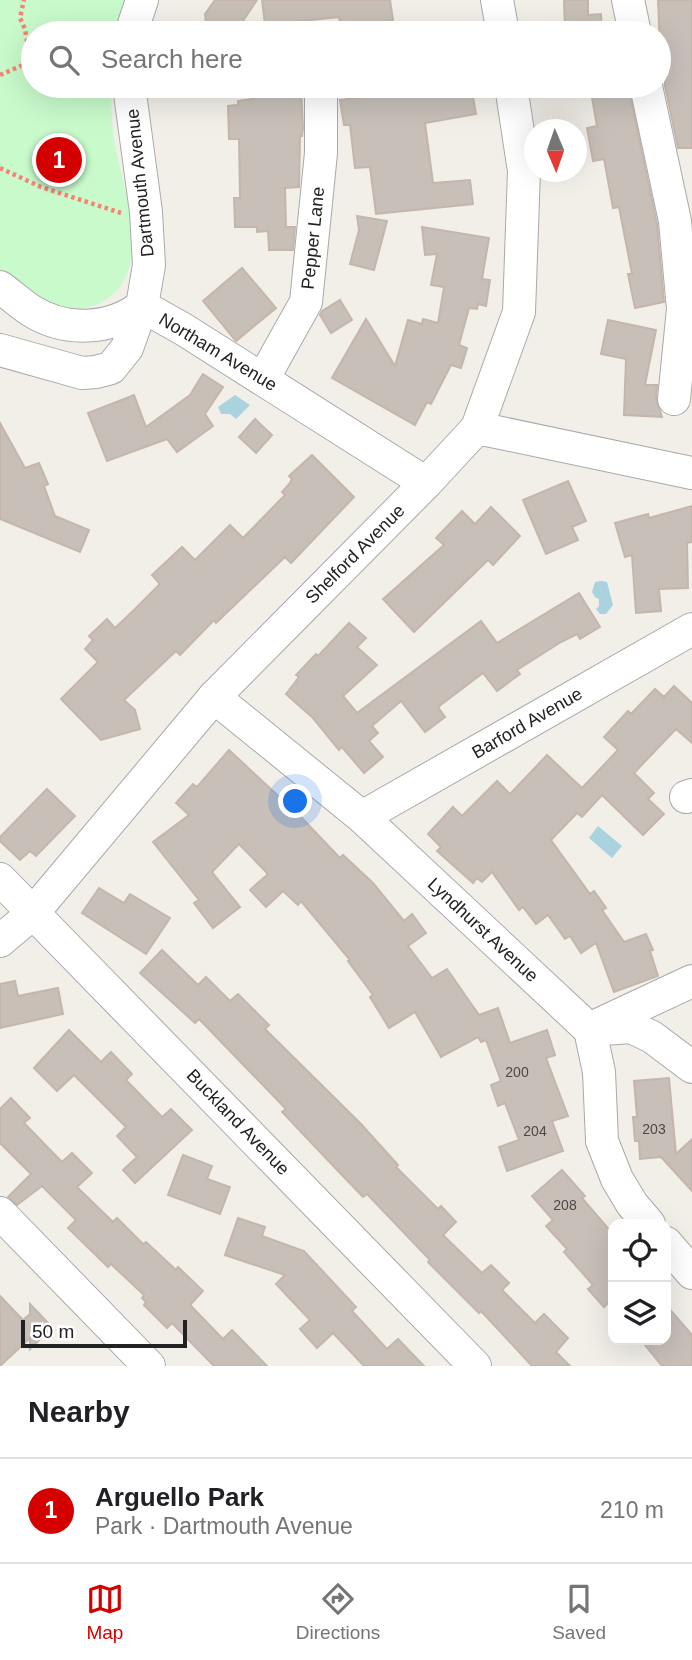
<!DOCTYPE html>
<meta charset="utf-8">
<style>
:root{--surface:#fff;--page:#f6f6f6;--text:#202124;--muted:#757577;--line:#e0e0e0;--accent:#d40000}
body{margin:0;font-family:Helvetica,sans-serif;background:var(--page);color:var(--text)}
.controls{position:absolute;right:21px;bottom:21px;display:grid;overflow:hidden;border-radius:14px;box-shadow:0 7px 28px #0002}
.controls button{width:63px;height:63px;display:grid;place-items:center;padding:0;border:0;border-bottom:2px solid var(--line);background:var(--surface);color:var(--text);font:35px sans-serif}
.compass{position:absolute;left:524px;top:119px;width:63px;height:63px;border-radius:50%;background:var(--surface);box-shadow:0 7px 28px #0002;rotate:178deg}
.scale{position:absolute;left:21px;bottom:18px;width:166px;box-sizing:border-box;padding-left:7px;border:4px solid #222;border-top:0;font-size:19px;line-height:24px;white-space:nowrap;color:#222;-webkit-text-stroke:5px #fff;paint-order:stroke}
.you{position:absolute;left:296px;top:802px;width:24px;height:24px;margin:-18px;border:5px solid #fff;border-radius:50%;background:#1a73e8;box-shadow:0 0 0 10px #1a73e833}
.badge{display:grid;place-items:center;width:46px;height:46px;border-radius:50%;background:var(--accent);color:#fff;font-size:23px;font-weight:700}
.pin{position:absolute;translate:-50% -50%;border:4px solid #fff;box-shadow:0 2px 7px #0006}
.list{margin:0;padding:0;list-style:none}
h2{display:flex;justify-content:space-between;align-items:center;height:91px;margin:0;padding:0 28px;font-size:30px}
h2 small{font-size:23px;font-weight:400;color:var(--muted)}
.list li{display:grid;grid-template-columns:46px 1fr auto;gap:21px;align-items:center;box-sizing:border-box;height:105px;padding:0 28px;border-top:2px solid var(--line)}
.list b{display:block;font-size:26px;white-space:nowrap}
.list p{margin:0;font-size:23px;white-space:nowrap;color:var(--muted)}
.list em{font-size:23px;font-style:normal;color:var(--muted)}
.icon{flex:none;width:38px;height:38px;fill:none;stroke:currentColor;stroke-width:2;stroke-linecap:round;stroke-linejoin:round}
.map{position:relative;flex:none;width:692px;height:1366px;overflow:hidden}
.search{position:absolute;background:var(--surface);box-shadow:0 7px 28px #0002;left:21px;right:21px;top:21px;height:77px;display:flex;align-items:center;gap:18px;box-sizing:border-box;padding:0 24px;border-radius:38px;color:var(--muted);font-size:26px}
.sheet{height:196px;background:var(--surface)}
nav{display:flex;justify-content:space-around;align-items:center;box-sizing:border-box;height:98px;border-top:2px solid var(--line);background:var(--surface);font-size:19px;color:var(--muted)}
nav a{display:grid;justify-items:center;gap:4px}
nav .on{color:var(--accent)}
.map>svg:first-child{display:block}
</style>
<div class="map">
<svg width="692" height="1366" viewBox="0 0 692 1366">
<rect width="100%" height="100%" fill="#f2efe9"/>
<path fill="#c8facc" d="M0,0h124l-10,33h-81v53h78c1,19 0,40 4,59 10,52 44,140 -25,162 -35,11 -66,-17 -90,-38z"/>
<g fill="#aad3df">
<path d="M235,395l15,10 -14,14 -6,-5h-9l-3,-7z"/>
<path d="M601,581l6,1 6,23 -7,9h-6l-4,-5 3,-3v-7l-4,-2 -3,-5 3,-10z"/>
<path d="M598,826l24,20 -10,12 -23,-20z"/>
</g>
<g fill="#c7bfb8" stroke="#c4b6ab" stroke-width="2">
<path d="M215,0h42l-22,33h-28l-2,-19z"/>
<path d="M262,0h128l3,20 -52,9 -2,-12 -74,8z"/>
<path d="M564,0h24v15l13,-1 1,19h-37z"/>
<path d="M658,0h34v148h-14l-13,-62v-37h-5z"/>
<path d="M252,86h49l2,42 -1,8h-2l-1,51 -14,1 1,39h9l-2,23h-24l-1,-19 -11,1v-5h-22l-1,-29h6l-1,-59h-10l-1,-33 10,-1v-4l14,-2z"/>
<path d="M376,86h21l1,6 50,-6h23l5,28 -51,9 8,60 37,-3 3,24 -97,10 -6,-47 -15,1 -5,-43h-6l-4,-25 22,-3 -2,-9z"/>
<path d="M590,86h38l29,138 7,78 -29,6 -7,-34h4l-13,-67 -6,1 -9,-49 -11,2 -6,-33 10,-2z"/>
<path d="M357,216l30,5 -13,49 -24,-6 9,-34z"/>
<path d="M422,227l67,11 -7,41 8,1 -4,26 -8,-2 -1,5 -8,-1 -10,37 8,3 -6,20 -10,-3 -20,39 -4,-2 -12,23 -83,-47 34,-59 29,47 13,-46 14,4 1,-5 15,4 6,-36 -13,-2 6,-31 -12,1z"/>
<path d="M242,268l34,40 -40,33 -33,-40z"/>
<path d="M340,300l12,20 -21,13 -11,-18 2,-4z"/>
<path d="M608,320l48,10 -11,55h12l-1,13 6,19 -38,-2 2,-56 -25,-5z"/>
<path d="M203,374l20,13 -18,27 8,12 -36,26 -10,-13 -60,22 -19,-48 46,-18 12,32 44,-32z"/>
<path d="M255,419l17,16 -16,18 -17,-16z"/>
<path d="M0,423l25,45 14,-5 9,21 -4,2 11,30 34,14 -9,22 -80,-33z"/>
<path d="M312,455l42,42 -63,66 -6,-6 -69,66 -2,-3 -34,35 -4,-4 -52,49 11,10 5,19 -39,11 -40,-41 37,-37 -13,-13 8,-9 -4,-4 18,-17 8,9 19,-18 26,-26 -8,-9 30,-28 13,13 35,-35 13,13 42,-43 -3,-3 8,-9 2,-4 -3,-3z"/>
<path d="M568,481l18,40 -14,6 6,13 -32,14 -23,-54z"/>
<path d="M692,506v36l-5,1 1,45 -29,1 2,22 -25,2 -4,-58 -7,2 -10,-34 33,-9 1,4z"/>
<path d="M491,507l29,29 -27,29 -5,-5 -74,72 -31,-33 61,-54 -8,-7 26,-27 13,13z"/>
<path d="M579,593l21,34 -20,12 -3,-5 -16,8 -44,28 3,4 -23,17 -14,-18 -45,34 7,10 -20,15 -24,-31 -29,25 6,7 -9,8 14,16 -19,16 -22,-26 -3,3 -26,-32 -27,-24 13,-17 -3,-2 20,-21 2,2 31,-33 17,15 -9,9 20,18 -34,31 14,17 124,-92 16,22z"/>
<path d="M674,686l18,17v40l-16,-14 -42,44 20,20 -6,6 16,15 -21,21 -41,-40 -20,22 -5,-4 -26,27 39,54 4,-3 12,17 -4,2 22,32 22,-8 7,16 -3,1 8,25 -44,16 -18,-49 -15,10 -11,-17 -5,3 -17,-24 -12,9 -13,-17 -4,3 -27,-38 -10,10 -5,-4 -4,5 -36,-32 4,-4 -13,-13 25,-27 9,9 35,-35 13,13 37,-39 35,33 36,-38 -14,-13 24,-26 3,3 24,-25 9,8z"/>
<path d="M229,750l72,67 39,41 3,-3 30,28 31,38 8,-7 14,19 -18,13 24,32 15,-9 32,46 19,-7 12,35 37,-13 8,25 -9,3 22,58 -16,5 11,30 -56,20 -8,-24 20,-7 -14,-37 -7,3 -7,-21 10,-4 -15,-41 -5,2 -3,-5 -37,20 -26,-45 -26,16 -19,-31 3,-2 -25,-34 2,-1 -49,-59 -3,4 -15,-14 -17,16 -16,-17 18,-16 -29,-30 -27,28 28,35 -27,21 -19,-25 5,-3 -46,-58 36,-27 -13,-12 17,-19 4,3z"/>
<path d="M47,789l28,27 -39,40 -6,-5 -10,9 -20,-19v-4z"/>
<path d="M99,888l25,15 6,-9 40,24 -24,36 -64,-41z"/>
<path d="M162,950l36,35 8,-8 24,24 8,-7 31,31 -4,4 96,95 37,41 -2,2 42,42 3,-3 15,16 -13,13 39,38 9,-8 18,18 -7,7 33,33 9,-9 24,24 -12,14 14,14h-38l-51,-55 -2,2 -51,-51 2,-2 -63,-66 -4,3 -24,-25 -57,-60 4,-3 -87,-90 -4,4 -55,-50z"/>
<path d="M15,981l3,15 40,-8 5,26 -63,14v-44z"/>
<path d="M69,1030l32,32 10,-10 21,22 -6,6 36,37 9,-8 21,21 -57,53 -12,-13 14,-13 -20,-21 9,-9 -52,-52 -17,16 -23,-23z"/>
<path d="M669,1078l7,76 16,-15v52l-31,-34 -21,2 -1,-18h-4l-2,-24h4l-3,-36z"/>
<path d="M11,1098l19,20 -6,5 38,39 10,-9 20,20 -15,14 36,35 4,-4 26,26 3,-2 30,28 2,-3 25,24 -13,14 33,34 9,-9 35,36h-53l-42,-43 -5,5 -23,-23 2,-3 -4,-4 2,-3 -33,-31 -3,3 -40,-39 8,-8 -34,-34 -25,19 -9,-8 23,-23 -31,-31v-34z"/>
<path d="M183,1155l29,11 -5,13 23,8 -10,27 -52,-19z"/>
<path d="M562,1170l23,26 -3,2 31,36v64l-9,9 -16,-18 5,-4 -29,-33 3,-3 -21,-23 7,-6 -21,-24z"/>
<path d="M238,1218l27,9 -3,9 42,15 52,56 -4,4 35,38 11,-10 26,27h-60l-31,-33 -16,15 -17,-19 10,-9 -34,-36 9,-9 -60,-20z"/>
<path d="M0,1296l23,24 7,-6v-10l22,23 -22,22v-11l-30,28z"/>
<path d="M666,1305l26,30v31h-30l-21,-26h25z"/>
</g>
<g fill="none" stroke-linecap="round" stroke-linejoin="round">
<defs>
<g id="minor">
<path d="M497,0l6,33"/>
<path d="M628,0l7,33"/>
<path d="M131,33l11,-33"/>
<path d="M646,86l29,135 8,88 -9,90"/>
<path d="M0,287c10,7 19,16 30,23 34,22 80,21 112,-4l41,23 243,154"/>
<path d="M0,350l82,23 14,-1 15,-4 16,-20 15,-42 7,-41 -3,-53 -17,-126"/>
<path d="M263,379l43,-77 15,-149v-67"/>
<path d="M477,428l215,45"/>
<path d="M214,697l148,120 228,213 9,42 3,69 15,38 15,25 17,20"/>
<path d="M686,797l6,-2"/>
<path d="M362,817l330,-188"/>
<path d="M0,879l475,487"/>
<path d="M0,941l32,-27 182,-217 212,-214 51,-55 42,-116 5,-141 -13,-85"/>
<path d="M600,1024l92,-43"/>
<path d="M590,1030l41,-3 21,10 40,30"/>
<path d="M0,1213l149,153"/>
<path d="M666,1243l26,30"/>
</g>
</defs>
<use href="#minor" stroke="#a9a9a9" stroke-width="34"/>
<g stroke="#fa8072" stroke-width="4.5" stroke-dasharray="3.5 3.5" stroke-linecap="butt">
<path d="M0,75l23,-10 5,-18 -3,-18 -5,-11 4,-18"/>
<path d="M0,168l41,19 80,26"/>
</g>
<use href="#minor" stroke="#fff" stroke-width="32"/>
</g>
<g text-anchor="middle" stroke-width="5" stroke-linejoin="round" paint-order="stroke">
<g font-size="14" fill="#4b4948">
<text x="517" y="1077">200</text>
<text x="654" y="1134">203</text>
<text x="535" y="1136">204</text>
<text x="565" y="1210">208</text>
</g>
<g font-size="18" fill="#222" stroke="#fff">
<text transform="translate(140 183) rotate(-96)" y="6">Dartmouth Avenue</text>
<text transform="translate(313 238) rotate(-84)" y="6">Pepper Lane</text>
<text transform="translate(218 352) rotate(31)" y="6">Northam Avenue</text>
<text transform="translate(355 554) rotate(-45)" y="6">Shelford Avenue</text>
<text transform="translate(527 723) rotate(-30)" y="6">Barford Avenue</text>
<text transform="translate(483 930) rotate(43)" y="6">Lyndhurst Avenue</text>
<text transform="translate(238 1122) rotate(46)" y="6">Buckland Avenue</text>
</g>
</g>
</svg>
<div class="controls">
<button><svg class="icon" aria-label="locate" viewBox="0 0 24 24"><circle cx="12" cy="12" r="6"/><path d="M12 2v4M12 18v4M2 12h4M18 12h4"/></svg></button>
<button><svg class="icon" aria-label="layers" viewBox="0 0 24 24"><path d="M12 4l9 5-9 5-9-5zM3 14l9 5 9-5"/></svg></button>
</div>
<svg class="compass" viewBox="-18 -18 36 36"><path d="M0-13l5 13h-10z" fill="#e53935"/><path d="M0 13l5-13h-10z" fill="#757577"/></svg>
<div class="scale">50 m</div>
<div class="you"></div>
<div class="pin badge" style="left:59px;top:160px">1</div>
<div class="search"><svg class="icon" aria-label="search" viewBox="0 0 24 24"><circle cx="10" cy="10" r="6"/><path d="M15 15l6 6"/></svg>Search here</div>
</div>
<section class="sheet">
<h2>Nearby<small></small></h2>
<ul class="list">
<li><span class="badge">1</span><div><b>Arguello Park</b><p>Park · Dartmouth Avenue</p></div><em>210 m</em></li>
</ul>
</section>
<nav>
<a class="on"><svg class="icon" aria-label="map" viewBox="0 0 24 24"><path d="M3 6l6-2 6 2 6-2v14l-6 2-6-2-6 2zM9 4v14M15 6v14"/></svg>Map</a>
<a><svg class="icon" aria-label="directions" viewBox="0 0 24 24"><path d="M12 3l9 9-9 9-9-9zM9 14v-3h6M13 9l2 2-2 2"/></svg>Directions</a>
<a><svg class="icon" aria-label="saved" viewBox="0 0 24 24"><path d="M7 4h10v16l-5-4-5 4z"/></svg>Saved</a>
</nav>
